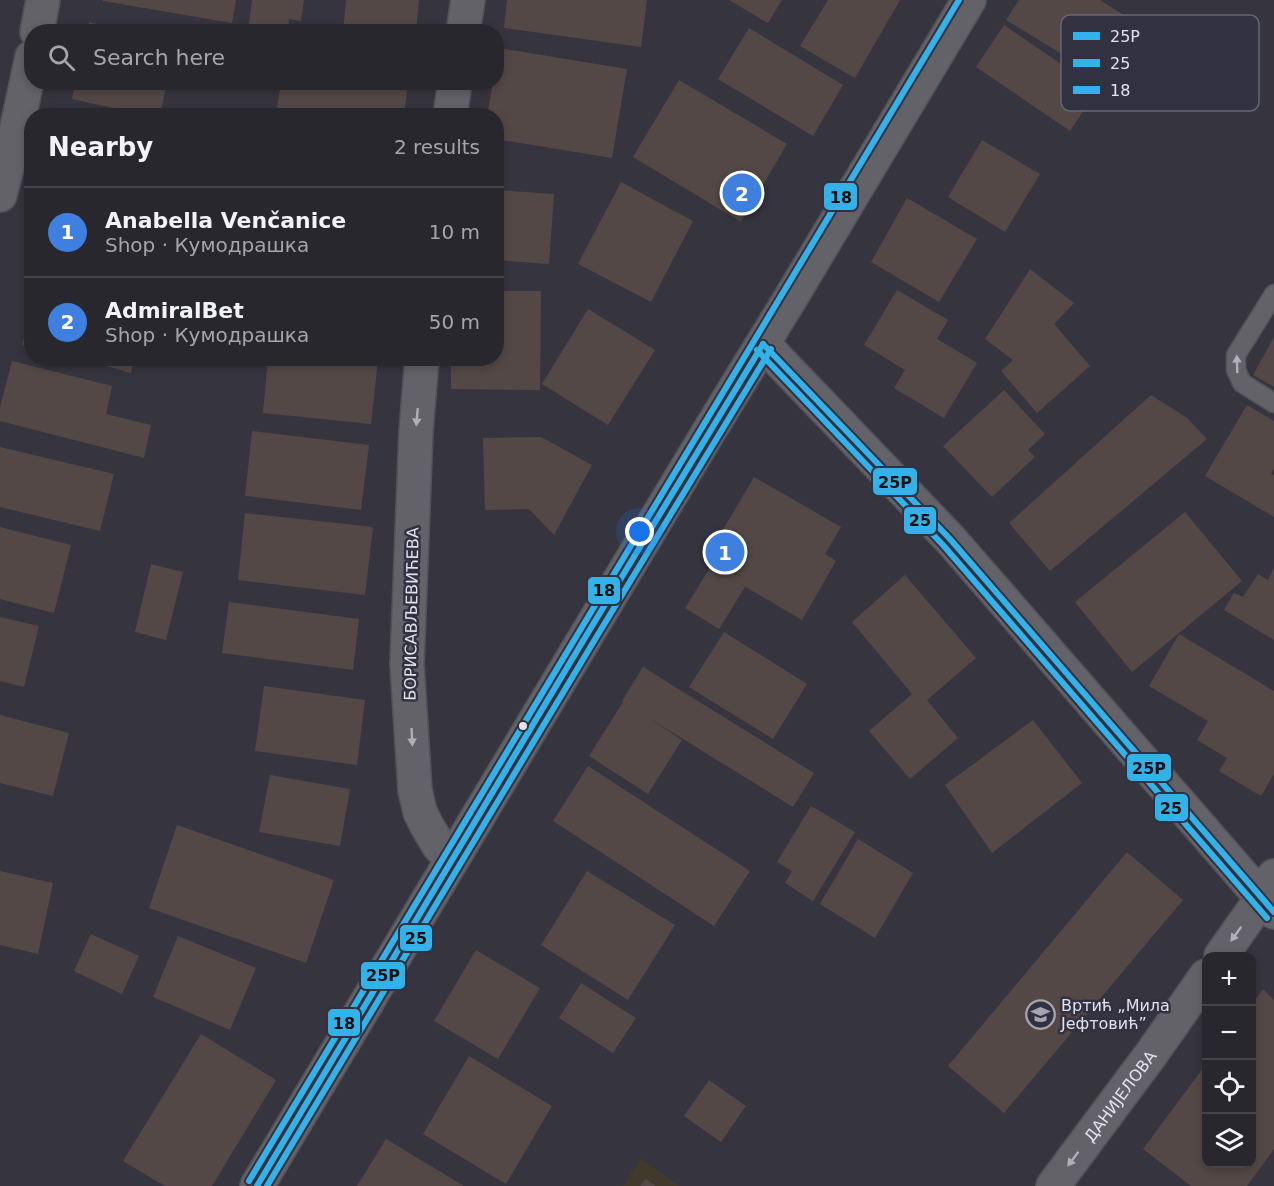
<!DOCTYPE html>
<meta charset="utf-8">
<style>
:root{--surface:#28272e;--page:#34333a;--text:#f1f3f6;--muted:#a5a5aa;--line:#44444a;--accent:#8bbbb9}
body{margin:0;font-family:"DejaVu Sans",sans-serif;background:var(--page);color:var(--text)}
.controls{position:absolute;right:18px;bottom:18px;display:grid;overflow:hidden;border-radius:12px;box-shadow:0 3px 9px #0003}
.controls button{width:54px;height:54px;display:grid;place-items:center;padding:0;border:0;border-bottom:2px solid var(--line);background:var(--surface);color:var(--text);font:30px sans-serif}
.you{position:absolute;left:640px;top:532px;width:21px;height:21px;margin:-15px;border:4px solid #fff;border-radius:50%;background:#1a73e8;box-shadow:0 0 0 9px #1a73e833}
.badge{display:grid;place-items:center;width:39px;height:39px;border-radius:50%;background:var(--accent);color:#fff;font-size:20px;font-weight:700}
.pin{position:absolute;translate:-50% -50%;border:3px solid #fff;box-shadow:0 2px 6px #0006}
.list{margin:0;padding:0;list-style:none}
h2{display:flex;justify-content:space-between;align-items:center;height:78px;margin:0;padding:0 24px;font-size:26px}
h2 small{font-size:20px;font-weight:400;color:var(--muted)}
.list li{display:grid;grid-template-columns:39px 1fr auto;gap:18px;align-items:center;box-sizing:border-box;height:90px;padding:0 24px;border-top:2px solid var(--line)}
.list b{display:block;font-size:22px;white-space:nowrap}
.list p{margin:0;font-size:20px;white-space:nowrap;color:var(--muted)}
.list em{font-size:20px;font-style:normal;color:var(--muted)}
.icon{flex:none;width:33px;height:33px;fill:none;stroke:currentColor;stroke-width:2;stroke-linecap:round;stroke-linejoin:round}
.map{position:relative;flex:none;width:1274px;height:1186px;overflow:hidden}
.search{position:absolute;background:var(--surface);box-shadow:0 3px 9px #0003;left:24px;top:24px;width:480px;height:66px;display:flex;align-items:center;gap:15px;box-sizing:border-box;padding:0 21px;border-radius:24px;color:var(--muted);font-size:22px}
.panel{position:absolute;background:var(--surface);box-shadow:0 3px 9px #0003;left:24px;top:108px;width:480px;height:258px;border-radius:24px}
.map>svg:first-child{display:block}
</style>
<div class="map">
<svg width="1274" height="1186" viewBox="0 0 1274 1186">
<rect width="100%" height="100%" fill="#36343e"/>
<path fill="#40392c" d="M641,1158l38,28h-56z"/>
<g fill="#534846">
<path d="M103,0h133l-4,23 -129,-22z"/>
<path d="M252,0h52l-3,21 -12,-2 -1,13h-40z"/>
<path d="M346,0h73l-3,32h-73z"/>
<path d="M507,0h140l-6,47 -137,-19z"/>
<path d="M729,0h53l-14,23z"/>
<path d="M828,0h72l-45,78 -55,-32z"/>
<path d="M1019,0h81l38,24 -34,56 -98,-60z"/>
<path d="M89,22l37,9 -1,1h-38z"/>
<path d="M1004,25l94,64 -28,42 -94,-64z"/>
<path d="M749,28l94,57 -30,51 -95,-57z"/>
<path d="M499,48l128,21 -15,89 -116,-19v-23h-9l6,-34h3v-21z"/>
<path d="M679,80l108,64 -46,78 -108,-65z"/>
<path d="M75,82h92l-7,34h-11l-77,-17z"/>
<path d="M281,82h127l-4,34h-128z"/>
<path d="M982,140l58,34 -35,58 -57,-35z"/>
<path d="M621,182l72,39 -42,81 -73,-38z"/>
<path d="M496,190l58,4 -5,70 -53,-4z"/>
<path d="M907,198l70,41 -38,63 -68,-40z"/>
<path d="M1030,269l44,34 -20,21 36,42 -53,47 -36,-42 12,-11 -28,-21z"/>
<path d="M897,290l51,30 -11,19 40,24 -33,55 -50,-30 11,-18 -41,-25z"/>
<path d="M496,291h45l-1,99 -89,-1v-31h45z"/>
<path d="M588,309l67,41 -47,75 -66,-41z"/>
<path d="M31,311h1v37l-10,-3z"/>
<path d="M1274,337v50l-21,-12z"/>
<path d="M77,358h57l-3,15z"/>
<path d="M268,358h98l12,2 -7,64 -108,-11z"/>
<path d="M12,361l100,25 -6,28 45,11 -7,33 -144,-37v-14z"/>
<path d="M1004,390l41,44 -17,16 7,7 -43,40 -49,-51z"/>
<path d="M1151,395l36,23 20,21 -157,132 -41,-48z"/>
<path d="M1247,405l27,16v48l-3,5 3,1v42l-69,-41z"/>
<path d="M252,431l117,14 -8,65 -116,-14z"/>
<path d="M541,437l51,28 -38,70 -25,-26 -44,1 -2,-72z"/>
<path d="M0,447l114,27 -14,57 -100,-24z"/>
<path d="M754,477l87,50 -16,27 11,7 -34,59 -70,-41 13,8 -26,42 -34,-21 26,-42 -7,-4z"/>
<path d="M1185,512l57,69 -110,91 -57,-70z"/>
<path d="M245,513l128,14 -8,68 -127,-15z"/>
<path d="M0,527l71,18 -17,68 -54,-14z"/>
<path d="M151,564l32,8 -17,68 -31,-8z"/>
<path d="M1274,568v72l-50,-30 10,-17 9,4 15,-23 10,6z"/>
<path d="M905,575l71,83 -49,42 31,38 -48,41 -41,-48 43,-37 -60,-72z"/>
<path d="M229,602l130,17 -6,51 -131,-17z"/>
<path d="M0,617l39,9 -15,61 -24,-6z"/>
<path d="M724,632l83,52 -34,55 -84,-52z"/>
<path d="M1179,634l95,57v83l-13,22 -42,-25 8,-13 -30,-18 11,-19 -59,-35z"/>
<path d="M643,667l171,106 -21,34 -144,-89 33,22 -34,54 -59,-38 34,-54 -1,-1z"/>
<path d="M264,686l101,14 -8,65 -102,-14z"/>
<path d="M0,715l69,18 -16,63 -53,-13z"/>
<path d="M1033,720l49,63 -90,70 -47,-68z"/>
<path d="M588,766l162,105 -36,55 -161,-105z"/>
<path d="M270,775l80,14 -10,57 -81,-14z"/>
<path d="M811,806l44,26 -42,69 -28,-18 7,-12 -15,-9z"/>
<path d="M177,825l157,55 -28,83 -157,-55z"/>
<path d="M858,839l55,34 -38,65 -55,-34z"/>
<path d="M1127,852l56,48 -179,213 -56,-47z"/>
<path d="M0,871l53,12 -15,71 -38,-9z"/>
<path d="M587,871l88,54 -47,75 -87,-55z"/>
<path d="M91,934l48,22 -17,38 -48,-23z"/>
<path d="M178,936l78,32 -26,62 -77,-33z"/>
<path d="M476,950l64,38 -42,71 -64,-38z"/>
<path d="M581,983l55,35 -23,35 -54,-35z"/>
<path d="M1263,989l11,11v149l-27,37h-56l-48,-37 63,-85v100h46v-160z"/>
<path d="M201,1034l75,46 -64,106h-47l-42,-25z"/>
<path d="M469,1056l83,50 -46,78 -83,-50z"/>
<path d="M709,1080l37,26 -25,36 -37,-26z"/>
<path d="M386,1139l78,47h-107z"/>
<path d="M646,1179l10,7h-16z"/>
</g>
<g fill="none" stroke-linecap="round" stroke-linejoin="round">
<defs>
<path id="lane" d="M1274,294l-38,61v15l6,13 32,20"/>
<g id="street">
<path d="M37,32l6,-32"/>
<path d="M463,32l5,-32"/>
<path d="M450,116l5,-34"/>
<path d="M0,195l17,-68 15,-70"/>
<path d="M422,358l-6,73 -9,233 8,126 5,22 7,14 12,20 13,13"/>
<path d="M1221,956l41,-58 12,-22"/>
<path id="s1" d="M1053,1186l99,-133 54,-77"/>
</g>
<g id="secondary">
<path d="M763,344l187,195 324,373"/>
<path d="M257,1186l329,-550 122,-203 82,-134 179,-299"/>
</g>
</defs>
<use href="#lane" stroke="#525159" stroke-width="21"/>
<use href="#street" stroke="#525159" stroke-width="36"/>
<use href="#secondary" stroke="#525159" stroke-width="36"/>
<use href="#lane" stroke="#626268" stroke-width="18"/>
<use href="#street" stroke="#626268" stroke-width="33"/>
<use href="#secondary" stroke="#626268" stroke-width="33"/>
<defs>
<g id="bus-1">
<path d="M763,344l187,195 324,373"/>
<path d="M257,1186l329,-550 177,-292"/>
</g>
<g id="bus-2">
<path d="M757,350l186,195 324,373"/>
<path d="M267,1186l327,-545 177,-292"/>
</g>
<path id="bus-3" d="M249,1181l710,-1181"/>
</defs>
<use href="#bus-1" stroke="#323141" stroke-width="10"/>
<use href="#bus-2" stroke="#323141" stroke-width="10"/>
<use href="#bus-3" stroke="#323141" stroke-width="10"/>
<use href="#bus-1" stroke="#33b2e9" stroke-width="6"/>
<use href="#bus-2" stroke="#33b2e9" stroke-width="6"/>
<use href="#bus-3" stroke="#33b2e9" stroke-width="6"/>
</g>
<defs><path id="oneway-solid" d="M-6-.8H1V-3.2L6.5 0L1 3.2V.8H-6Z" transform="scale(1.5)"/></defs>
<g fill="#afafb7">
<use href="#oneway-solid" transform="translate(1237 364) rotate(-92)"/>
<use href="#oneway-solid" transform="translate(417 417) rotate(95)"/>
<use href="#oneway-solid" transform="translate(412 737) rotate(87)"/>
<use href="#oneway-solid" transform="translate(1236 934) rotate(126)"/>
<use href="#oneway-solid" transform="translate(1073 1159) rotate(127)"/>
</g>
<defs>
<symbol id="school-ring" viewBox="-11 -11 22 22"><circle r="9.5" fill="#323141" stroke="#a6a5af" stroke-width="1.5"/><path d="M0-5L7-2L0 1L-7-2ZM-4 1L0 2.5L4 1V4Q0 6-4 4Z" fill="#a6a5af"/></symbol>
</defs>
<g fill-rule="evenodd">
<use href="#school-ring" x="1024" y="998" width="33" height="33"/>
</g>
<circle fill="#e2e2ec" stroke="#323141" stroke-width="2" cx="523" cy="726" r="5"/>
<g text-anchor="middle" stroke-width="5" stroke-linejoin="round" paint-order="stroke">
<g font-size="16" fill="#e2e2ec" stroke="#323141">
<text transform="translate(411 614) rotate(-89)" y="6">БОРИСАВЉЕВИЋЕВА</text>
<text dy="6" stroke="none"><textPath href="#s1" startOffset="112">ДАНИЈЕЛОВА</textPath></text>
</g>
<g font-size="16" fill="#e2e2ec" stroke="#323141" text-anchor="start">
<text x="1061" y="1011">Вртић „Мила<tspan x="1061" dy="18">Јефтовић”</tspan></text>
</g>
</g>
<rect x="1061" y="15" width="198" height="96" rx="9" fill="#323141" stroke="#676674" stroke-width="1.5"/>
<rect x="1073" y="32" width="27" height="8" fill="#33b2e9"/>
<rect x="1073" y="59" width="27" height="8" fill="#33b2e9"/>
<rect x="1073" y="86" width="27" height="8" fill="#33b2e9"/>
<g font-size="16" fill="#e2e2ec">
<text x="1110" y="42">25P</text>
<text x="1110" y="69">25</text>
<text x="1110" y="96">18</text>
</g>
<g stroke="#323141" stroke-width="2">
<rect x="823" y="182" width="35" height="29" rx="6" fill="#33b2e9"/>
<rect x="872" y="467" width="46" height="29" rx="6" fill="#33b2e9"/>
<rect x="903" y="506" width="34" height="29" rx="6" fill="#33b2e9"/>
<rect x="587" y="576" width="34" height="29" rx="6" fill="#33b2e9"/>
<rect x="1126" y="753" width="46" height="29" rx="6" fill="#33b2e9"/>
<rect x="1154" y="793" width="35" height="29" rx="6" fill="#33b2e9"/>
<rect x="399" y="924" width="34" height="28" rx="6" fill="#33b2e9"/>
<rect x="360" y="961" width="46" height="29" rx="6" fill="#33b2e9"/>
<rect x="327" y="1008" width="34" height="29" rx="6" fill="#33b2e9"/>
</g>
<g font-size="16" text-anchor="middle" font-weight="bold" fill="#111">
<text x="841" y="203">18</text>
<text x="895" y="488">25P</text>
<text x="920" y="526">25</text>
<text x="604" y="596">18</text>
<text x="1149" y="774">25P</text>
<text x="1171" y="814">25</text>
<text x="416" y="944">25</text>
<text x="383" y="981">25P</text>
<text x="344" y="1029">18</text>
</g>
</svg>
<div class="controls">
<button>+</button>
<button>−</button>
<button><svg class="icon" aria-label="locate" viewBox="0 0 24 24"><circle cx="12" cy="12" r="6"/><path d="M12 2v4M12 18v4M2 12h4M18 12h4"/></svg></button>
<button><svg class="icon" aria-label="layers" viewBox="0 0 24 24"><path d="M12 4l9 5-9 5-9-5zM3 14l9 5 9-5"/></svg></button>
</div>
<div class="you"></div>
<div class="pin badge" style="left:725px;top:552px;background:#3f7fe0">1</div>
<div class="pin badge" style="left:742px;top:193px;background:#3f7fe0">2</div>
<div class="search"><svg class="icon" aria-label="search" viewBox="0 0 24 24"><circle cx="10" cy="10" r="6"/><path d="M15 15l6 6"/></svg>Search here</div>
<section class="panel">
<h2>Nearby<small>2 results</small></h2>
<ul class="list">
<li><span class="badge" style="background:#3f7fe0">1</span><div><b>Anabella Venčanice</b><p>Shop · Кумодрашка</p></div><em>10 m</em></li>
<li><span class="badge" style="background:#3f7fe0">2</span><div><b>AdmiralBet</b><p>Shop · Кумодрашка</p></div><em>50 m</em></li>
</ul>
</section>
</div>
